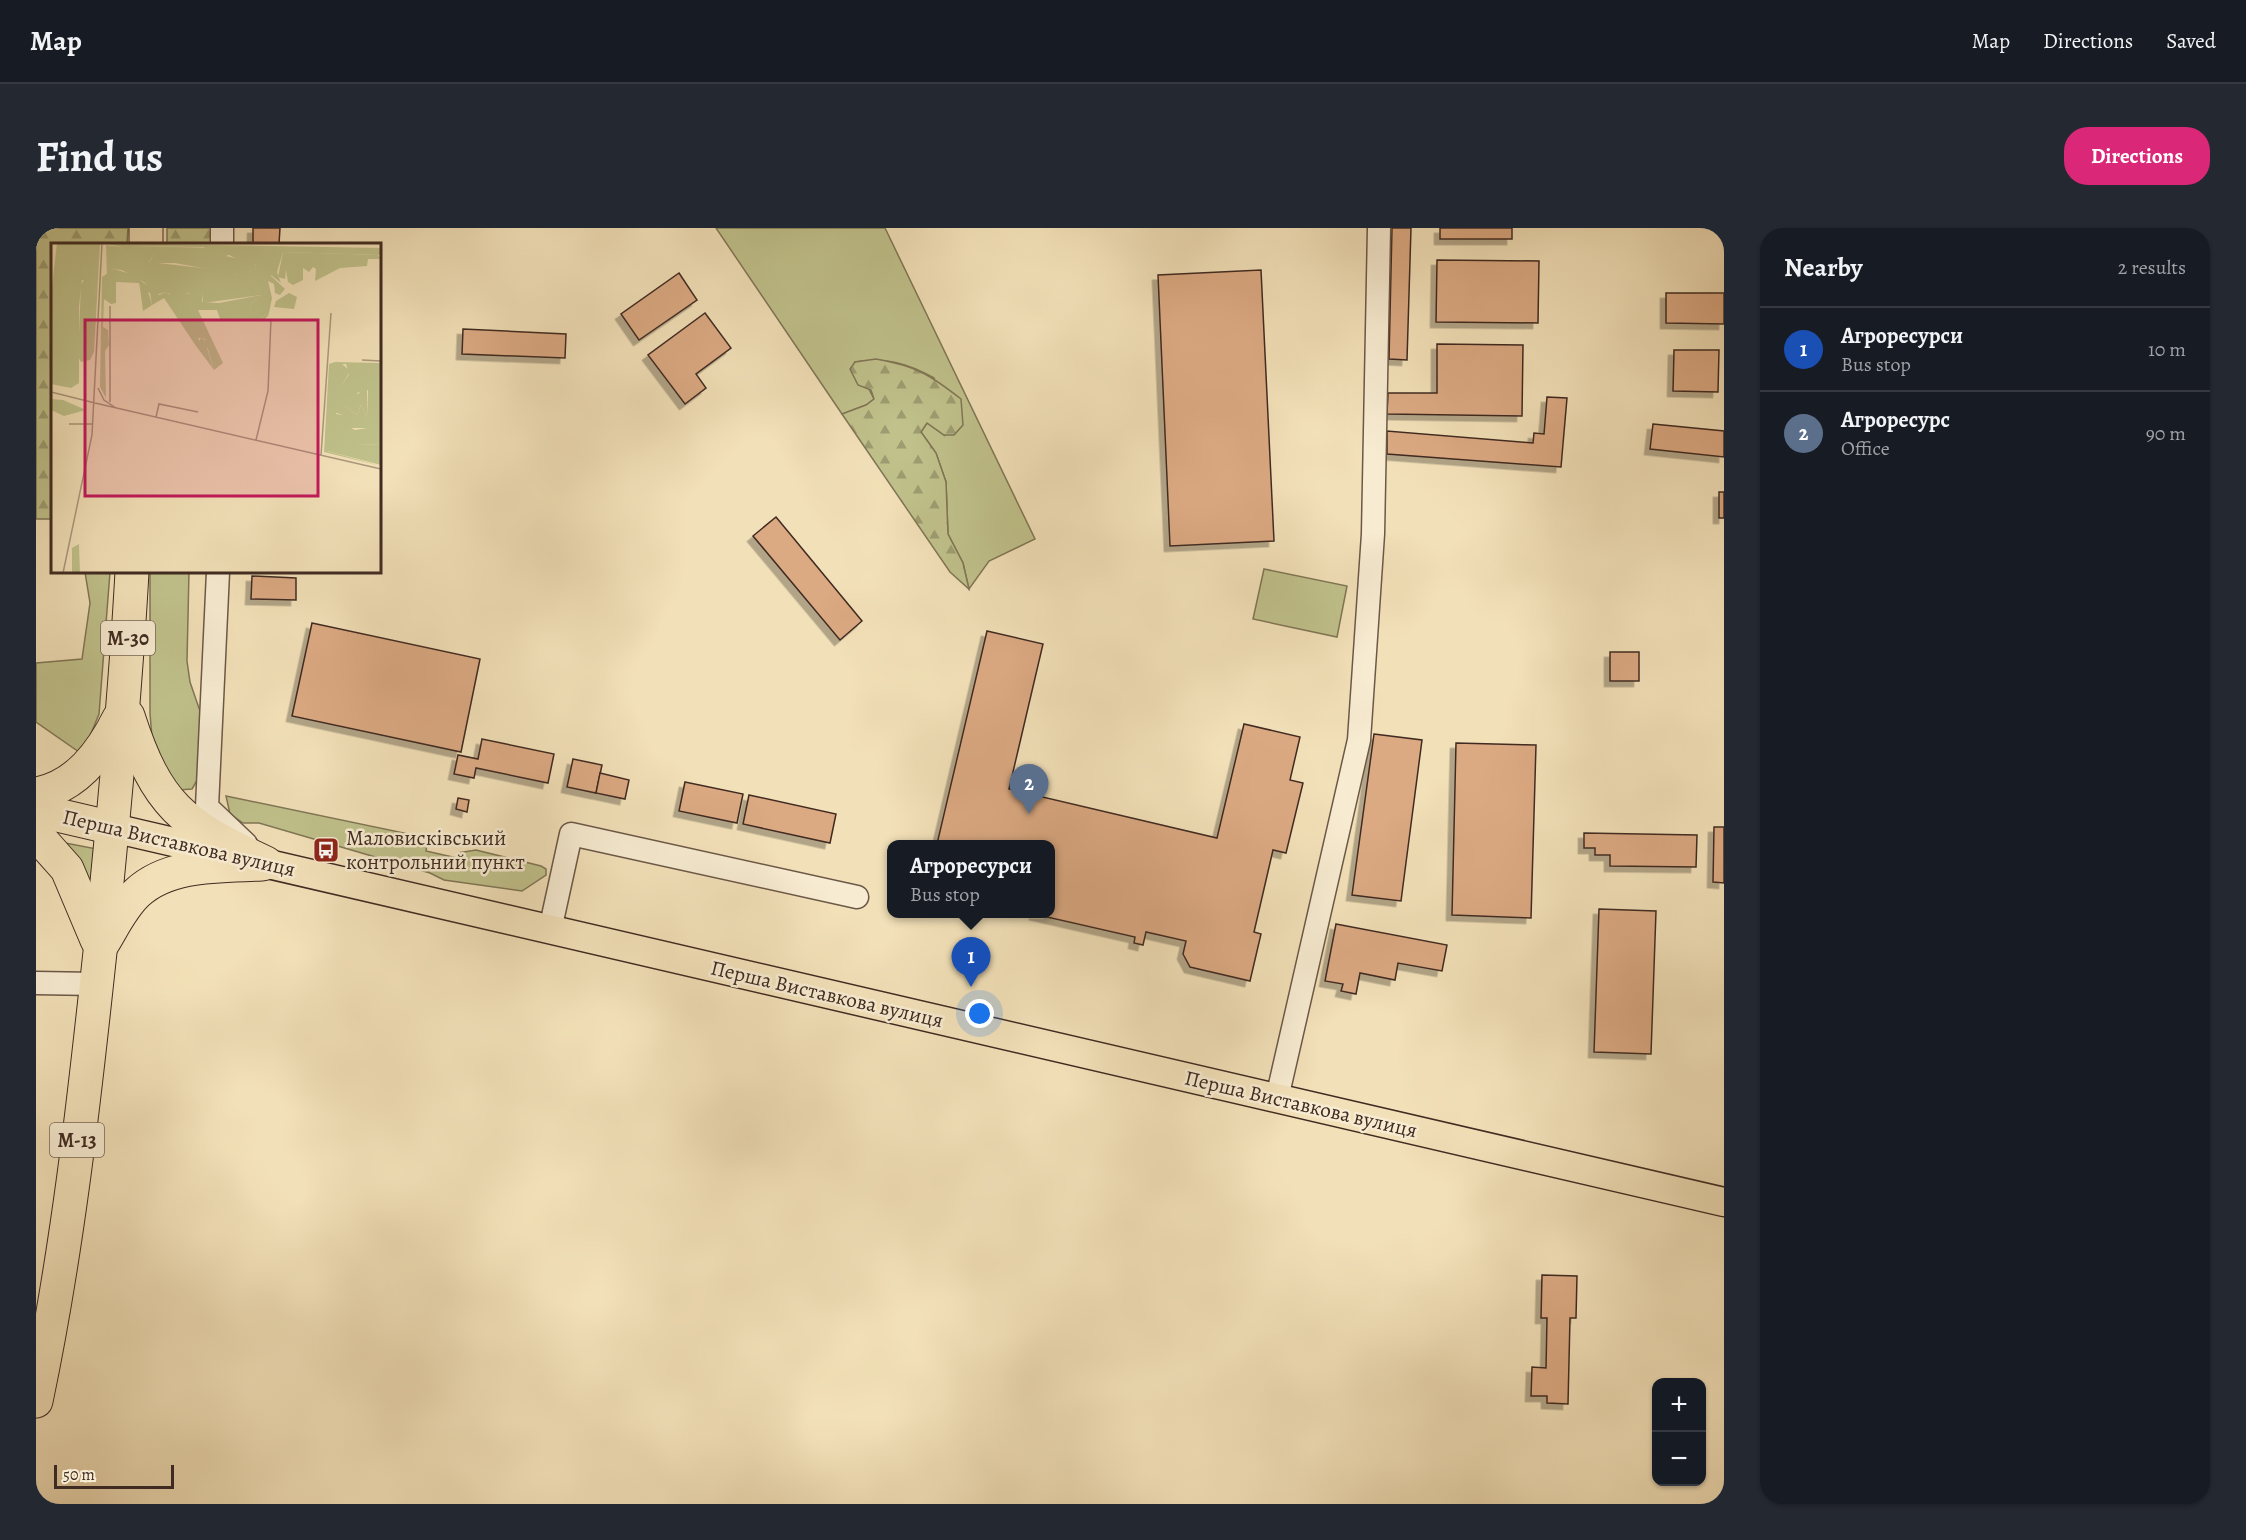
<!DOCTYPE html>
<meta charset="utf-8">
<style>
:root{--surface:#171b24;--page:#242831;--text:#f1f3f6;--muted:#9ea1a6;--line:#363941;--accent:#db2777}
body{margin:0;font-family:Alegreya,serif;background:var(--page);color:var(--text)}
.controls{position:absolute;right:18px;bottom:18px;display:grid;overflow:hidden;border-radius:12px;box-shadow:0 2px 4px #0004}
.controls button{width:54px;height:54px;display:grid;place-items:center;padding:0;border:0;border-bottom:2px solid var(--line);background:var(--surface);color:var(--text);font:30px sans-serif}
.scale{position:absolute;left:18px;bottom:15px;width:120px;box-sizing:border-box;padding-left:6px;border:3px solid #402b22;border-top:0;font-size:16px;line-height:21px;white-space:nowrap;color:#402b22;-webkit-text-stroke:4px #f7ebd1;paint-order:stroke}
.you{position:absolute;left:944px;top:786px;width:21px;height:21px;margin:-15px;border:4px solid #fff;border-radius:50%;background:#1a73e8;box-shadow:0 0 0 9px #1a73e833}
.badge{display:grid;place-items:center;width:39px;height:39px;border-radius:50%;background:var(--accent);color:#fff;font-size:20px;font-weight:700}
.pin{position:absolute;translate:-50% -50px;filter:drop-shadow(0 2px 3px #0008)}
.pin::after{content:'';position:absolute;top:32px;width:21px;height:18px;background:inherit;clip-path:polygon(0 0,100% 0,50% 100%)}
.popup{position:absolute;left:851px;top:612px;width:168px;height:78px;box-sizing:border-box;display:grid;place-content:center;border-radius:12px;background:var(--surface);filter:drop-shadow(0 2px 4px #0005);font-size:20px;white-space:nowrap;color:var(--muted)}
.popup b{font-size:22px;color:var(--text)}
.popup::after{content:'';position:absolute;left:50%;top:100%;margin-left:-12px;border:12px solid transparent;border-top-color:var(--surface)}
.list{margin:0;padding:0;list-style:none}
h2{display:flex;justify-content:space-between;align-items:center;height:78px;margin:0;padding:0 24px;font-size:26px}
h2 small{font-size:20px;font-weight:400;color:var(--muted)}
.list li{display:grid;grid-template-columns:39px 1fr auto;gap:18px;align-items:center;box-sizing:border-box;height:84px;padding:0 24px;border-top:2px solid var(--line)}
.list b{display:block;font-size:22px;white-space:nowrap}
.list p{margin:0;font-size:20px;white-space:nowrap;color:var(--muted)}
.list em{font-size:20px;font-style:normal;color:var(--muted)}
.map{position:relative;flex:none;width:1688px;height:1276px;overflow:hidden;border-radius:24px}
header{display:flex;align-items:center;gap:36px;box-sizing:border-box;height:84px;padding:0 30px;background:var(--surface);border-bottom:2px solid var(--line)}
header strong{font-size:28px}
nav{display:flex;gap:33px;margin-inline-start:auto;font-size:21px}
.intro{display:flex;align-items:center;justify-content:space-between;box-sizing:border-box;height:144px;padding:0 36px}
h1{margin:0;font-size:42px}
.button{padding:15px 27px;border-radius:24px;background:var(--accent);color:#fff;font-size:21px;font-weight:700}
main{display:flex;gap:36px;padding:0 36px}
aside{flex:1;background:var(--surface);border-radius:24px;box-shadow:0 2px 4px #0004}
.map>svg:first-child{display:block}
</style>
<header>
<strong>Map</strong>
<nav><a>Map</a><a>Directions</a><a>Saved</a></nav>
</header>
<div class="intro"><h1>Find us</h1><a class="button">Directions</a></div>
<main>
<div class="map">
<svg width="1688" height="1276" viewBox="0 0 1688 1276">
<defs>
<pattern id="forest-firs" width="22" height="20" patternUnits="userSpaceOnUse" patternTransform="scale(1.5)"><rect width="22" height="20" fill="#c0c18b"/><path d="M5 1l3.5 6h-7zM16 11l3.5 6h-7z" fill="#9d9d71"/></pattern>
<filter id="shadow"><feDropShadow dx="-5.5" dy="5.5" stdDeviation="0" flood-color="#0004"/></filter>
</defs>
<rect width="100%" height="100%" fill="#f2e0b8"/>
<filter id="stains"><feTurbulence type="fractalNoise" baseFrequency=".00333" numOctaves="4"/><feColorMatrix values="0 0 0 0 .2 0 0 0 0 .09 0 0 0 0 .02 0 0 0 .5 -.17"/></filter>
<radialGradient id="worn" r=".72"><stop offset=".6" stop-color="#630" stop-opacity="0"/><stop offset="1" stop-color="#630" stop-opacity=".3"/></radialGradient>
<g fill="#c0c18b" stroke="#807656" stroke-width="1.5">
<path d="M680,0h169l150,311 -46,22 -20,28 -6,-26 -15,-29 -2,-52 -10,-29 -15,-21 6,-9 17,12 -10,-57c-27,-15 -49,-21 -79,-16l19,37 -8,6 -24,9z"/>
<path d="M1228,341l83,17 -10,51 -84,-18z"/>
<path d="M49,344h25l-11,142 -9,22 -11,16 -43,-30v-59l46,-4 8,-56z"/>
<path d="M114,344h39l-2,89 3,21 10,29 -1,66 -7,12 -13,1 -26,-41 -3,-35z"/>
<path d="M190,568l202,42 -2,13 31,7 1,-5 18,-3 65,16 5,3v6l-24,16 -78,-11 -14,-7 -171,-50h-16l-13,-9z"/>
<path d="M19,613l42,8 -4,33h-4z"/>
</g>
<g fill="url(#forest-firs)" stroke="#807656" stroke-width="1.5">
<path d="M0,0h92l-1,16h-75l-1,275h-15z"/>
<rect x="131" y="0" width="48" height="16"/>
<path d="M840,131c40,7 53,15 85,40l2,26 -9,10h-10l-17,-12 -6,9 15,21 10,29 2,52 15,29 6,26 -19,-17 -108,-158 24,-9 8,-6 -3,-9 -13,-5 -8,-16 5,-7z"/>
</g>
<g fill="#dba982" stroke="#402b22" stroke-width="1.5" filter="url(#shadow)">
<path d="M217,0h27l-1,16h-26z"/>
<path d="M1356,0h19l-4,132 -18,-1z"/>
<rect x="1404" y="0" width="72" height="11"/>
<path d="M1401,32l102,1 -1,62 -102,-1z"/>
<path d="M1225,42l13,271 -104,5 -12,-271z"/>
<path d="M643,45l18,27 -58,40 -18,-26z"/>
<path d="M1630,65h58v31l-58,-1z"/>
<path d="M669,85l26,35 -35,26 10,14 -21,16 -37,-49z"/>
<path d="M427,101l103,5 -1,24 -103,-4z"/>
<path d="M1401,116l86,1 -1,71 -135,-2 1,-21h49z"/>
<path d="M1638,122h45l-1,42 -45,-1z"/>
<path d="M1511,169l20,1 -6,69 -174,-13v-23l146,12 1,-10 10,1z"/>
<path d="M1617,196l71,7v26l-74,-8z"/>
<rect x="1683" y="264" width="5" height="26"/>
<path d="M740,289l86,104 -22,19 -87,-104z"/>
<path d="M216,348l44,2v22l-45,-1z"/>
<path d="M276,395l168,36 -19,93 -169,-36z"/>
<path d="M951,403l56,13 -34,145 208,49 27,-114 56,13 -10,43 13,3 -17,70 -13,-3 -19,82 7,2 -11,47 -60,-14 -7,-13 3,-13 -40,-9 -3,13 -9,-2 1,-6 -101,-23h16v-70h-113z"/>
<rect x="1574" y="424" width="29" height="29"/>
<path d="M1338,506l48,6 -21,161 -49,-6z"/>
<path d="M446,511l72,15 -6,29 -72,-15 -2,10 -20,-4 4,-19 20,4z"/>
<path d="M1420,515l80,2 -5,173 -79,-3z"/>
<path d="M537,531l29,6 -6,28 -29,-6z"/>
<path d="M564,545l29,7 -4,19 -29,-6z"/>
<path d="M649,554l58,12 -6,29 -58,-12z"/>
<path d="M713,567l87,19 -6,29 -87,-19z"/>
<path d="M422,570l11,2 -2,12 -11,-3z"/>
<path d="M1678,599h10v56l-11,-1z"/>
<path d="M1548,605l113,2 -1,32 -86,-1v-11h-15v-7h-11z"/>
<path d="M1563,681l57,2 -5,143 -57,-2z"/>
<path d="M1300,696l111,21 -5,26 -44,-8 -3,17 -35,-7 -4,21 -15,-3 2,-7 -18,-3z"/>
<path d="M1506,1047l35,1 -1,42h-6l-2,86 -21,-1v-7h-16l1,-29 14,1 1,-50h-6z"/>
</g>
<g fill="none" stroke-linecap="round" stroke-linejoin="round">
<defs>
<g id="minor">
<path d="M186,16v-16"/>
<path d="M182,344l-11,235 39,37"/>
<path d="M514,702l21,-96 286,63"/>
<path d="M0,755l60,1"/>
<path d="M1241,870l82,-358 14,-206 6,-306"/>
</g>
<path id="major" d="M77,600l1611,374"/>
<g id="highway">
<path d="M110,16v-16"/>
<path d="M92,488c29,90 54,108 138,147"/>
<path d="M0,566c41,-7 66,-42 83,-76"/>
<path d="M0,582l77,18"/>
<path d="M0,606l31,35 30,71"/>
<path d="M67,715c10,-16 19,-36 34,-50 32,-30 84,-27 125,-29"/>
<path d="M0,1173c31,-147 48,-299 64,-449 13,-127 25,-253 32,-380"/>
</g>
</defs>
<use href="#minor" stroke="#6c5848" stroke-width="25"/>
<use href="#major" stroke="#402b22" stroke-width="31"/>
<use href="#highway" stroke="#402b22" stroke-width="35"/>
<use href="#minor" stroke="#f7ebd1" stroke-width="22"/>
<use href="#major" stroke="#f2e0b8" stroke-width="28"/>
<use href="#highway" stroke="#f2e0b8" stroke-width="33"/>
</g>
<defs>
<symbol id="bus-square" viewBox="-11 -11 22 22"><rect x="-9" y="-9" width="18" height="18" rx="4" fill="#8f2418" stroke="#f7ebd1"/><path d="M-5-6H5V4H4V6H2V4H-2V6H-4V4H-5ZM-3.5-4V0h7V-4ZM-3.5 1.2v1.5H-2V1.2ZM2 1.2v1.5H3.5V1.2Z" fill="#fff"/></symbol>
</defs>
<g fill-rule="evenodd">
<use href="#bus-square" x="275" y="607" width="30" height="30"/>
</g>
<g text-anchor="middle" stroke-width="5" stroke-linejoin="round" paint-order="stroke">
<g fill="#f7ebd1" stroke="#776556" stroke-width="1.5">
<rect x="65" y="393" width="54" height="34" rx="4.5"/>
<rect x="14" y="895" width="54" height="34" rx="4.5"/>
</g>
<g font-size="20" font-weight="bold" fill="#402b22">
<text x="92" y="417">М-30</text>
<text x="41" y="919">М-13</text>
</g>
<g font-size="21" fill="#402b22" stroke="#f7ebd1" text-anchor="start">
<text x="310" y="617">Маловисківський<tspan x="310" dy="24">контрольний пункт</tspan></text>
</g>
<g font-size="21" fill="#402b22" stroke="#f7ebd1">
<text transform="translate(143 615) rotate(13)" y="7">Перша Виставкова вулиця</text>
<text transform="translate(791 766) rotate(13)" y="7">Перша Виставкова вулиця</text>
<text transform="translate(1265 876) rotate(13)" y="7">Перша Виставкова вулиця</text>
</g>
</g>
<g transform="translate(15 15)">
<rect width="330" height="330" fill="#f2e0b8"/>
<path d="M6,0h31l-4,26 6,12 -8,-1 -3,26v77l-8,5 -20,-4v-89zM52,0l278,5v7l-98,-3 -6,20 4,11 -10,-8 1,-25 -29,-1 -17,7 30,7 -2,8 -12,-1 -3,5 -64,-12h-26l4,-8h58l-7,-8 -68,-1 -12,10 -3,-9zM63,26l20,6 25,20 7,-3 4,3 32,-2v9l17,1 42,-8 -11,10 11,13 8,-5 -1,3 -4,4 -44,-1 -3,-9h-19l25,53 -9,7 -9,-31 -7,-1 3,6 -5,2 -32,-48 -12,7 -2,-12 -10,-5 -1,-5 -23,-1v21l-5,1 -7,-5 -1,28 5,3 1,15 -4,6 1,47 -6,-11 2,-110zM284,119l46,1v82l-24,-1 10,-16h-27l-9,2 -4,21 54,15 -57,-14 5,-88zM295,121l3,10 -6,10v31l-7,-1 -3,-49zM317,147l-1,27 -6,-12 -4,10 -12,-9 1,-10z" fill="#c0c18b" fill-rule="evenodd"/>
<path d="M34,1h15l-6,108 -4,8 -9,2 -3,-5 3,-72 4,-7 4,2 -5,-11zM55,2l15,2 3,8 4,-8 8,-1 79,2 1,6 -5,1h-58l-4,7 61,7 8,-2 20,8 -2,-7 18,3 2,-8 -10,1 -24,-13 6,-4 44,3 3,2 -4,24 14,13 -5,6 -5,-2 -1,-9 -6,-3 4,17 -3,15 -8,5 -24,-2 -4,-7 17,-4 11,-10 -58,8 -1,-10 -6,3 -8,-3 -7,8 -15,-9 -11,3 -11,-13 -22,-12 -9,-1 -6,10zM232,9l95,3 3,4h-13l-1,7 -27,2 -25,13 1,-12 -3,-2 -4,5 -6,-4v12l-10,5 -5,-3 -2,-12 -1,9 -7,-2zM95,42l6,20 -9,6 -3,-23zM238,50l8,4 -3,12 -20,-2 2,-6zM150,95l12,6 -1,5 -5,-1 7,22 -18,-24zM290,120l9,8 -7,13v31l-10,-3 -3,-40 3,-7zM297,144l10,7 9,-7v30l-6,-12 -4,10 -12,-9v-16zM0,156l12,1 23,10 -22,6 -13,-6zM294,182l10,5 12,-2 1,8 -11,8 24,1v20l-54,-14v-21zM28,301l1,29h-8v-25z" fill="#c0c18b"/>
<path fill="none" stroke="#ab987c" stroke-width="1.5" d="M311,117l19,1M47,145l6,12 12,8M0,149l44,11M59,159v-96M44,160l286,66M105,174l3,-13 39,8M18,181h24M205,197l12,-49 3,-72M270,212l10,-142M12,330l29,-138 10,-192"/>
<path fill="#c2185b" fill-opacity="0.15" stroke="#c2185b" stroke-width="3" d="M34,77h233v176h-233z"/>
<rect width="330" height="330" fill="none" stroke="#402b22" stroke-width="3"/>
</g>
<rect width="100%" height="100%" filter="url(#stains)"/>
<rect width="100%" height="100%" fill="url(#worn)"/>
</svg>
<div class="controls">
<button>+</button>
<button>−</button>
</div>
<div class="scale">50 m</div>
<div class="you"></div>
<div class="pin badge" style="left:935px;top:759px;background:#1a4fb4">1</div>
<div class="popup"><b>Агроресурси</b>Bus stop</div>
<div class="pin badge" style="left:993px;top:586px;background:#5c6f8a">2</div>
</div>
<aside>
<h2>Nearby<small>2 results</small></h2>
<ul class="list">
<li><span class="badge" style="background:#1a4fb4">1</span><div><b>Агроресурси</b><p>Bus stop</p></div><em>10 m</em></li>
<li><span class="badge" style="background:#5c6f8a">2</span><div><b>Агроресурс</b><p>Office</p></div><em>90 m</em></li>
</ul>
</aside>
</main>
